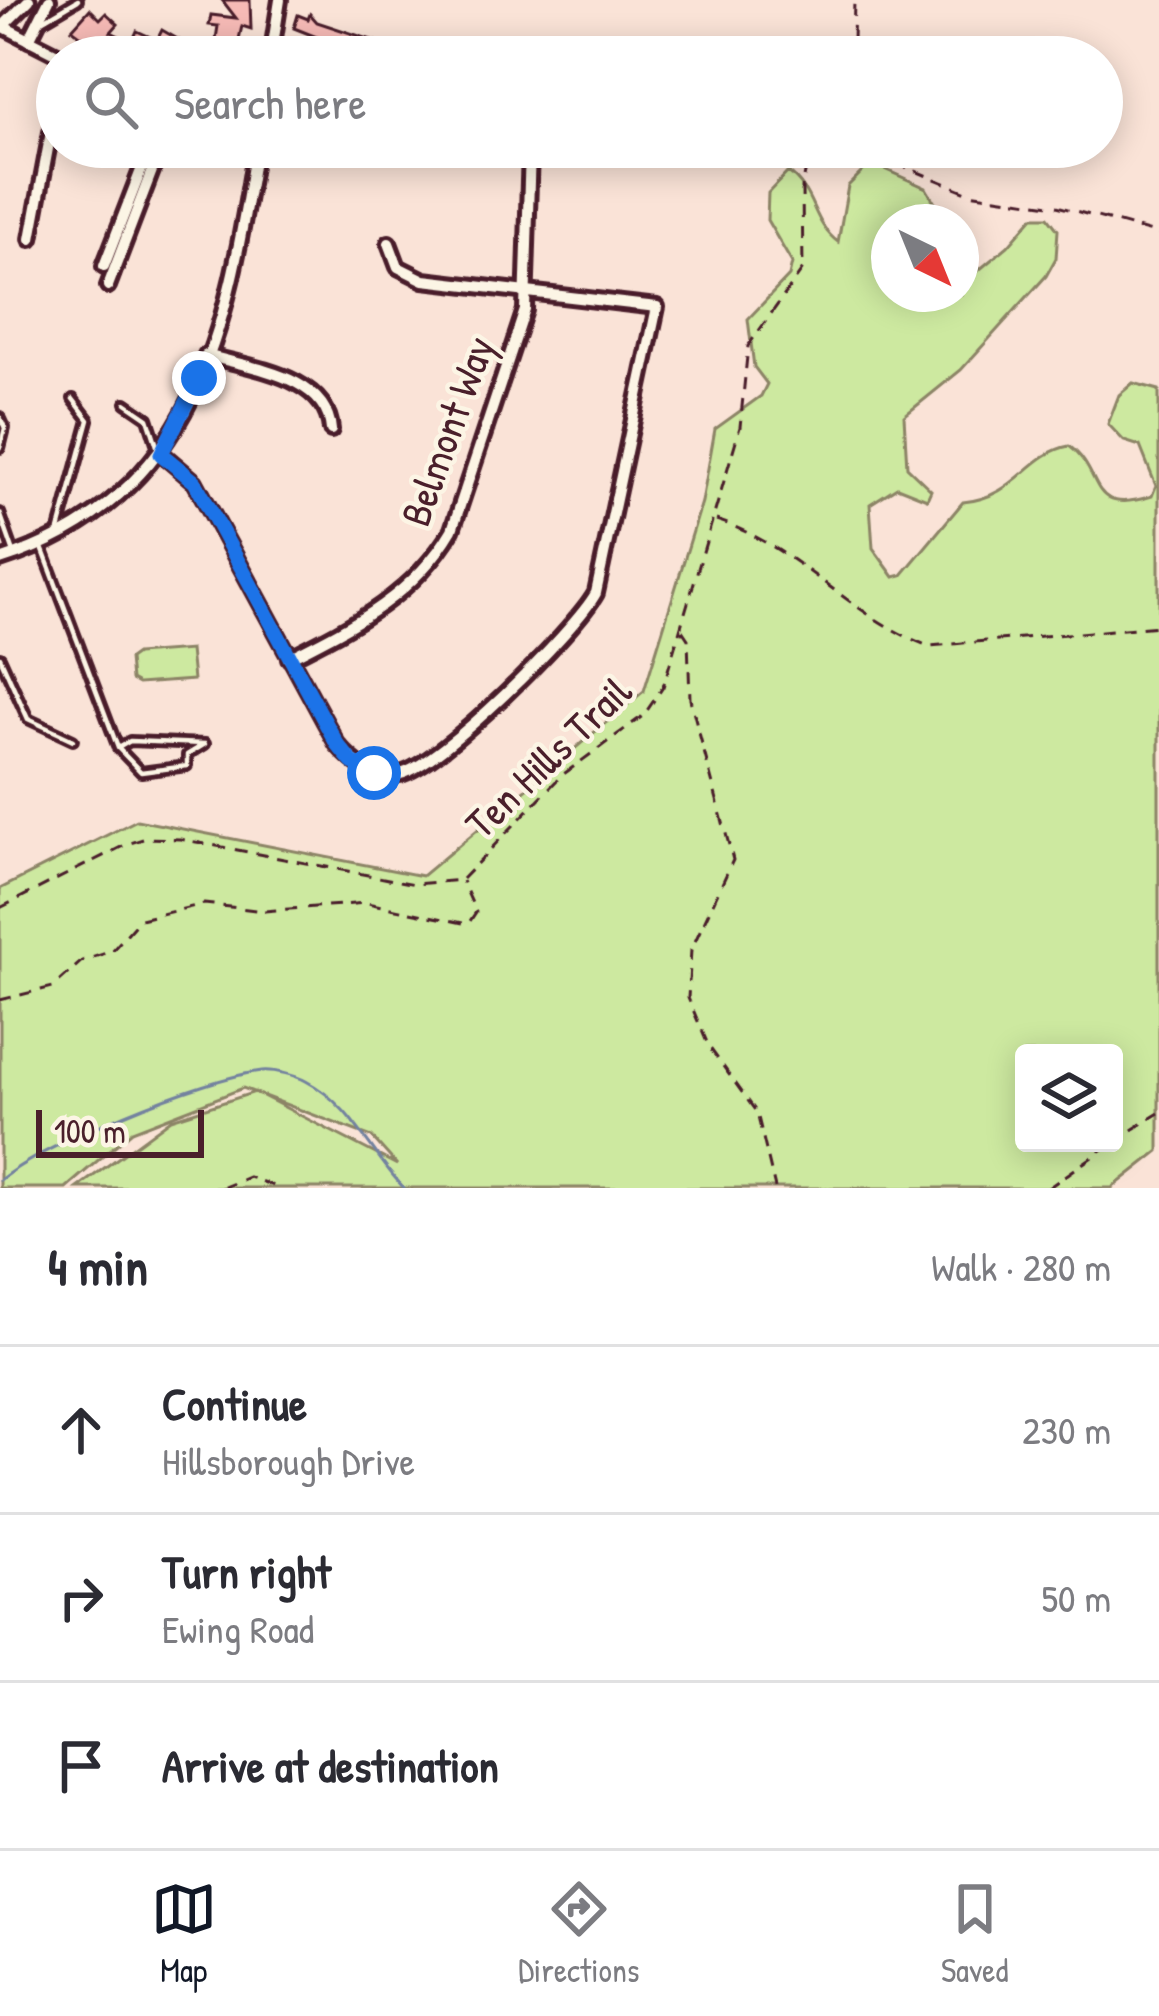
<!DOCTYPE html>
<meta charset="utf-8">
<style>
:root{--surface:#fff;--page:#f2f2f3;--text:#2b2b33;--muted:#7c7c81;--line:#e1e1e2;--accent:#111827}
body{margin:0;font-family:"Patrick Hand",sans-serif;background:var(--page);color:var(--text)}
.controls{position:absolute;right:36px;bottom:36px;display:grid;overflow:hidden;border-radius:12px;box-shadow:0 6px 30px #0003}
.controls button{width:108px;height:108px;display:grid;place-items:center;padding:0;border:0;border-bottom:3px solid var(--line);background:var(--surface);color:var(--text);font:60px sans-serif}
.compass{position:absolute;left:871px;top:204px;width:108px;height:108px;border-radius:50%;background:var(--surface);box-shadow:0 6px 30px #0003;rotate:137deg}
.scale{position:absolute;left:36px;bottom:30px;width:168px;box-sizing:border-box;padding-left:12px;border:6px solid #4a1f2b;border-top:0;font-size:33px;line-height:42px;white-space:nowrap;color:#4a1f2b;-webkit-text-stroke:9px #fcf5e5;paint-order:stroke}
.stop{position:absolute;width:36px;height:36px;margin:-27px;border:9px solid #1a73e8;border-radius:50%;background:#fff}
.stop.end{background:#1a73e8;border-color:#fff;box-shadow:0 3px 12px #0008}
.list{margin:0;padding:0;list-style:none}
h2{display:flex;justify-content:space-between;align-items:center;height:156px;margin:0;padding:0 48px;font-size:51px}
h2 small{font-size:39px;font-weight:400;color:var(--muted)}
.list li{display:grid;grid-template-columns:78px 1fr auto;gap:36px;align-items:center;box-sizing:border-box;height:168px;padding:0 48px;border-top:3px solid var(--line)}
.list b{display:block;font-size:45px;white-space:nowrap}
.list p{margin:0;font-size:39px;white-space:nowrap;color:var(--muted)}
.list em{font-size:39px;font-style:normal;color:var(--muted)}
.icon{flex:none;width:66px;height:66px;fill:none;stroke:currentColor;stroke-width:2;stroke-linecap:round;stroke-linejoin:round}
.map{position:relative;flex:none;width:1159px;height:1188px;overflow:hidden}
.search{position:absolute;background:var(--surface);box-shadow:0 6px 30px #0003;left:36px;right:36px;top:36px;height:132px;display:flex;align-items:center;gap:30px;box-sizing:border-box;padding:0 42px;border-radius:66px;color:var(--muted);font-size:45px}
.sheet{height:660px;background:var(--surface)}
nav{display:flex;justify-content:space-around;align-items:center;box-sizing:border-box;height:168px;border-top:3px solid var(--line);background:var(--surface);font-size:33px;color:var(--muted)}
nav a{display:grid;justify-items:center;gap:6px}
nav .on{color:var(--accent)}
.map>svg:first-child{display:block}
</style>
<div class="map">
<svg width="1159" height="1188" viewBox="0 0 1159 1188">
<rect width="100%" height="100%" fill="#fae3d7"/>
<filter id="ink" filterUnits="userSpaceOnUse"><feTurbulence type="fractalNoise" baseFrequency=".00833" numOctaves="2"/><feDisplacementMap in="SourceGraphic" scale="24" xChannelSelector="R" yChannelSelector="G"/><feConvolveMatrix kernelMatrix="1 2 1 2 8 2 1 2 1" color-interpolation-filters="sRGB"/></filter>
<g filter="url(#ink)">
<g fill="#cde9a0" stroke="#8c8466" stroke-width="3" fill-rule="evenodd">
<path d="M871,163l55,25 9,15 -8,19h-38v72h72v-9l47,-39 25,-29h15l10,13 -2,28 -10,18 -85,94 -57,46 3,51 24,23 -4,9 -30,-12 -27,17 3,44 21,29 8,-2 61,-73c54,-5 64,-48 106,-56 37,27 16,71 83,50l4,-10 -16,-40 -16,-5 -16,-17 11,-29 14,-12 26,7v761l-47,37h-1035l94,-69 84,-27 142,73 -25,-28 -129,-49 -111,43 -66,57h-66v-299l137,-69 285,56 222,-185 58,-189 13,-73 46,-33 6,-12 -13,-17 -6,-48 41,-43 3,-13 -25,-43 1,-27 20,-21c27,19 24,51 50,70l10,-56zM1024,1053h90v90h-90z"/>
<path d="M190,650l3,30 -55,4 -7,-4 -2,-21 7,-5z"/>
</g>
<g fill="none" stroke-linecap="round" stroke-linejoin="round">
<path stroke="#73829f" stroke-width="3" d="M0,1180c45,-37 203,-102 262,-109 12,-1 33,4 44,10 46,24 64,72 98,107"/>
</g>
<g fill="#f6bab6" stroke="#4a1f2b" stroke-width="3">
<path d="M222,0h28l1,29 -9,-3 -5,22 8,1 -1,8h-23l2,-17 -7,-1 2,-13 -9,-1 2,-10 25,3z"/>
<path d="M90,9l10,10 6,-6 12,11 -7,8 21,10 5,-11 20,9 5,-10 19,11 -7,12 -6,-3 -4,7h-54l-38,-28z"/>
<path d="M310,14l7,8 106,35h-56l-73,-29 4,-13 10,4z"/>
</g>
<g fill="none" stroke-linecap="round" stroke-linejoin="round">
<defs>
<g id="service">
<path d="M44,20l34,-20"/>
<path d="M126,403l22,15 10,31"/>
<path d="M0,417l5,11 -5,20"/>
<path d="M0,513l13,37"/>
<path d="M59,530l30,-110 -16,-21"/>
<path d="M41,545l77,203 23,24 46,-6v-11l18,-11 -75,-3 -12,7"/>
<path d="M0,657l28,62 45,21"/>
</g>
<g id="minor">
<path d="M0,25l63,32"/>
<path d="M3,26l26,-26"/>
<path d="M29,40l20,-40"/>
<path d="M271,57l9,-57"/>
<path d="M516,147h32"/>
<path d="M31,239l26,-139"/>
<path d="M104,266l46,-119"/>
<path d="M108,286l53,-139"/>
<path d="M206,355c43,13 121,20 125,75"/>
<path d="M162,454l33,28 142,262c16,19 36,35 63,30 38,-7 176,-144 196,-181l61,-286 -233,-27 -26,-13 -9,-24"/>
<path d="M0,560c197,-63 227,-231 256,-413"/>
<path d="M289,658c65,-33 125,-63 163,-128l73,-220 5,-161"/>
</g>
</defs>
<use href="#service" stroke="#4a1f2b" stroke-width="14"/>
<use href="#minor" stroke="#4a1f2b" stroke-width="20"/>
<g stroke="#4a1f2b" stroke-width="3" stroke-dasharray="12 9" stroke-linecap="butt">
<path d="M845,57l8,-16 1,-41"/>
<path d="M857,147l112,46 88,13 102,28"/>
<path d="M716,520c80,25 135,98 213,126l230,-20"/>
<path d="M682,630l6,9 2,60 43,161 -42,90 -3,48 21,49 48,66 18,75"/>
<path d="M0,908l127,-64 19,-6 34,1 235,45 46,-4 100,-104 83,-61 19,-28 77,-260 8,-81 55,-77 -1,-81 8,-41"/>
<path d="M0,1000l53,-13 29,-26 30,-10 28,-32 64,-15 60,7 103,-8 101,21 8,-12 -14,-31"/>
<path d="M1114,1141l45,-28"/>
<path d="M222,1188l27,-11 30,11"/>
<path d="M1048,1188l64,-45"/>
</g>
<use href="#service" stroke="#fcf5e5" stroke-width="4.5"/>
<use href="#minor" stroke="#fcf5e5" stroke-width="10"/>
</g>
</g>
<g fill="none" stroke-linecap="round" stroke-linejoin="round" filter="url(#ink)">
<path stroke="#1a73e8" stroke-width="15" d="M199,378l-38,76 34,28 142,262 15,18 22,11"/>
</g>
<g text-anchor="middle" stroke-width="9" stroke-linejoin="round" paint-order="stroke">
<g font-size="42" fill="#4a1f2b" stroke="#fcf5e5">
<text transform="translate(447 431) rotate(-70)" y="15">Belmont Way</text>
<text transform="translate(548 757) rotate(-44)" y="15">Ten Hills Trail</text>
</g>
</g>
</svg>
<div class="controls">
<button><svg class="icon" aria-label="layers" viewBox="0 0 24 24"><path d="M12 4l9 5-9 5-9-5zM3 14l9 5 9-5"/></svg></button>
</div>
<svg class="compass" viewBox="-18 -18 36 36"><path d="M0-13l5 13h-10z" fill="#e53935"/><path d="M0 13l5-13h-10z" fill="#7c7c81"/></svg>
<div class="scale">100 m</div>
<div class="stop" style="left:374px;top:773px"></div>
<div class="stop end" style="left:199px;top:378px"></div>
<div class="search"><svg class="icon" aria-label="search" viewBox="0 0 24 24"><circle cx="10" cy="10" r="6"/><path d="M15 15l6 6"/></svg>Search here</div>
</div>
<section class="sheet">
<h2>4 min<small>Walk · 280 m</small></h2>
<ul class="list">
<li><svg class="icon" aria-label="ahead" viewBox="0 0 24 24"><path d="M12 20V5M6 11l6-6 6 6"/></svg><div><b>Continue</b><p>Hillsborough Drive</p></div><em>230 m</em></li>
<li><svg class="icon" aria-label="right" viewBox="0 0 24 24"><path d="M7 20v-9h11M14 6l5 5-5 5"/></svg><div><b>Turn right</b><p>Ewing Road</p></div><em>50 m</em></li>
<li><svg class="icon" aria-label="arrive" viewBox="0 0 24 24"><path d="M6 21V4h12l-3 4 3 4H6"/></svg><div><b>Arrive at destination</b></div></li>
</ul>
</section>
<nav>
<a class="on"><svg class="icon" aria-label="map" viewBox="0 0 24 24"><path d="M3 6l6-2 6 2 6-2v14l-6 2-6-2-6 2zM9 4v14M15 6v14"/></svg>Map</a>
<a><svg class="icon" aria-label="directions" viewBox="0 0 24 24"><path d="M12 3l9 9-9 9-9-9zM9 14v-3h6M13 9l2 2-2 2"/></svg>Directions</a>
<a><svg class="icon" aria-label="saved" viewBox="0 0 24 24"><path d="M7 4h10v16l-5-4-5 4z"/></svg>Saved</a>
</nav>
